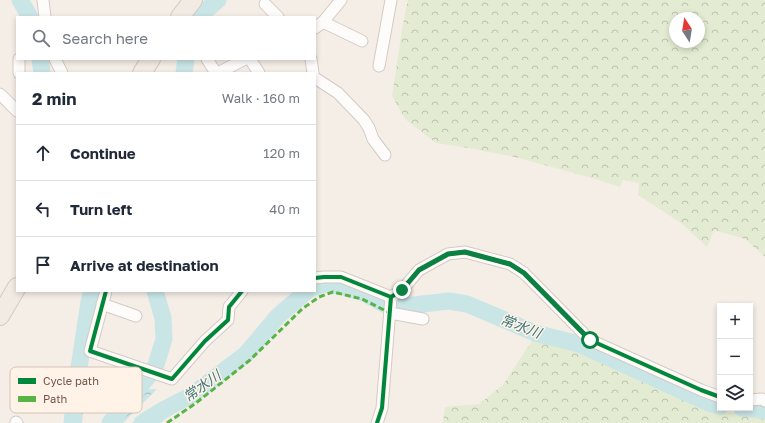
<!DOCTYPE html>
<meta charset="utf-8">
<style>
:root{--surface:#fff;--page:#f2f2f3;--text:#1f2937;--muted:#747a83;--line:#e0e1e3}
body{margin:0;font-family:"Golos Text","Noto Sans JP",sans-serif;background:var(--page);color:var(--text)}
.controls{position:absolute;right:12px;bottom:12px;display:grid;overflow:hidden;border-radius:0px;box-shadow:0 2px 6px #0003}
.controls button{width:36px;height:36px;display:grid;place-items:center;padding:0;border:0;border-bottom:1px solid var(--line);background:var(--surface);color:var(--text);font:20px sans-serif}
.compass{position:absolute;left:669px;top:12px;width:36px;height:36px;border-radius:50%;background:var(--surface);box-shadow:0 2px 6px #0003;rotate:348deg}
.stop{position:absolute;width:12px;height:12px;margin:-9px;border:3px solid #0b8043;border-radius:50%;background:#fff}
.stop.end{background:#0b8043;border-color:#fff;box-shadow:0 1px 4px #0008}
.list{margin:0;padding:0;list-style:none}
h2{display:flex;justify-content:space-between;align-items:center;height:52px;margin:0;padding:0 16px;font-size:17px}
h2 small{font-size:13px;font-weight:400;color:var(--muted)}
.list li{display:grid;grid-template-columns:26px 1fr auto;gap:12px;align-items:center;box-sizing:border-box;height:56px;padding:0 16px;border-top:1px solid var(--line)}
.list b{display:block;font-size:15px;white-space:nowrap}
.list em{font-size:13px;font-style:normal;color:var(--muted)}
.icon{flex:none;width:22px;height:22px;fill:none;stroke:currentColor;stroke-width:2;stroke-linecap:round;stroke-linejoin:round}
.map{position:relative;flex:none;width:765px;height:423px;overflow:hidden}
.search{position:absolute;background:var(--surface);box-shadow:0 2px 6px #0003;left:16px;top:16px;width:300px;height:44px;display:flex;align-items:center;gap:10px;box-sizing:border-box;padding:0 14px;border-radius:0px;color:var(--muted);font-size:15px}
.panel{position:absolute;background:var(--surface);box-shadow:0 2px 6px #0003;left:16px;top:72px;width:300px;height:220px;border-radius:0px}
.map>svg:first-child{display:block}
</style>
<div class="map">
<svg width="765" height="423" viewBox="0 0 765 423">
<defs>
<pattern id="forest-crowns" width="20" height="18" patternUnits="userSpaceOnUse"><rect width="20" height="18" fill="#e3ebd2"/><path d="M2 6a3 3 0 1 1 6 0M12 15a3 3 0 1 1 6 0" fill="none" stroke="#bcc1ac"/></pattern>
<pattern id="water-waves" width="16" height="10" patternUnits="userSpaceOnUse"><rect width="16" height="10" fill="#c9e5e5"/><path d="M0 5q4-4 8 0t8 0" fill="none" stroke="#a8bcbc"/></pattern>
</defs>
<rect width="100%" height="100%" fill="#f5eee7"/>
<g fill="url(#forest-crowns)" fill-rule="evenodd">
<path d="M408,0h357v257l-20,-18 -31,-9 -7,17 -26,-24 -43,-28 1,-12 -16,-3 -3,7 -21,-7 -84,-23 -52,-10 -27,-4 -31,-24 -13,-23 11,-72zM675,18h24v24h-24z"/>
<path d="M533,339l44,10 132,61c19,2 38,3 56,7v6h-322l2,-16 34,-3 24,-19z"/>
</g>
<g fill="url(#water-waves)">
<path d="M157,389l-34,34h-20l28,-33z"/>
<path d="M72,401h12l-2,22h-14z"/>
<path d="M168,401l6,12 -14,10h-28z"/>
</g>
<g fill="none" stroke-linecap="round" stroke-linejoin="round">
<g stroke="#c9e5e5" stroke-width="17">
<path d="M20,0l10,17"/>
<path d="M198,17l20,-17"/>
<path d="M40,59l2,14"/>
<path d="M184,73l2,-14"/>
<path d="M315,287l8,-3 17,2 22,6 24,13 10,2 53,-6 18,3 68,29 44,11 132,60 9,2"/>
<path d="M742,408l14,1 9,2"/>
<path d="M72,423l3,-29 14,-92 3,-11"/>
<path d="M110,423l45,-55 9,-29 -1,-21 -8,-27"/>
<path d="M142,423l21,-13 29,-15 54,-41 32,-38 29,-25"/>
</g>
<defs>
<g id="minor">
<path d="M43,0l2,17"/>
<path d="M265,4l13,13"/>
<path d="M323,22l39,19"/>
<path d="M315,28l8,-6 18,-22"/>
<path d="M55,59l7,14"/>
<path d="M207,59l9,14"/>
<path d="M250,59l9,14"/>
<path d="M311,59l2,14"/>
<path d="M379,66l12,-66"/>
<path d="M19,73v-14"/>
<path d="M218,73l27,-14"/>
<path d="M315,78l23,15 26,27 5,8 4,11 12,16"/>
<path d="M0,94l17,17"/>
<path d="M315,278l9,-1h17l50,20 11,-7 17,-20 29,-16 17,-2 45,12 14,9 66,67 111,50 19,7"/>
<path d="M106,291l-16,60 82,28 33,-38 23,-21 1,-13 13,-16"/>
<path d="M102,304l34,12"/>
<path d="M390,313l33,6"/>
<path d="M750,400l12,-1 3,2"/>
<path d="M16,422l1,1"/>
<path d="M377,423l5,-15 9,-111"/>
</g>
<g id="primary">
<path d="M180,17l13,-17"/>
<path d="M142,73l9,-14"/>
<path d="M0,316l17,-29"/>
</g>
</defs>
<use href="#minor" stroke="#d4cac4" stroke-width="13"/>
<use href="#primary" stroke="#d4c9c4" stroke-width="20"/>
<use href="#minor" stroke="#fefcfb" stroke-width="11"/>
<use href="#primary" stroke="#f2ebe4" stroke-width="18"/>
<path stroke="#59b447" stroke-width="3" stroke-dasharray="6 3" stroke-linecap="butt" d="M167,423l29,-20 54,-43 52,-51 17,-12 14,-5 29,7 28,14"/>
<defs>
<g id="cycleway">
<path d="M315,278l9,-1h17l50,20 11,-7 17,-20 29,-16 17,-2 45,12 14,9 66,67 111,50 19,7"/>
<path d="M106,291l-16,60 82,28 33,-38 23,-21 1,-13 13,-16"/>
<path d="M377,423l5,-15 9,-111"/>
</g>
</defs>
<use href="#cycleway" stroke="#fff3e7" stroke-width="6"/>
<use href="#cycleway" stroke="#00873e" stroke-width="4"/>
</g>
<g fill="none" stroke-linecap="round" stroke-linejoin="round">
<path stroke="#0b8043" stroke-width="5" d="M402,290l17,-20 29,-16 17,-2 45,12 14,9 66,67"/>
</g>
<g text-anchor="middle" stroke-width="3" stroke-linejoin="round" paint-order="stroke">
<g font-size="14" font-style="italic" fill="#40797f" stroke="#fff3e7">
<text transform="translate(521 326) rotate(21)" y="5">常水川</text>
<text transform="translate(202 386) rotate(-35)" y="5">常水川</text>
</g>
</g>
<rect x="10" y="367" width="132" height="46" rx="6" fill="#fff3e7" stroke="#d5c3b8" stroke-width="1"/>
<rect x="18" y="378" width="18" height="6" fill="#00873e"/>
<rect x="18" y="396" width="18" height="6" fill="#59b447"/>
<g font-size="11" fill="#725449">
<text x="43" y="385">Cycle path</text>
<text x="43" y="403">Path</text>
</g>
</svg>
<div class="controls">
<button>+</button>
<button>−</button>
<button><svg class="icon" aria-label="layers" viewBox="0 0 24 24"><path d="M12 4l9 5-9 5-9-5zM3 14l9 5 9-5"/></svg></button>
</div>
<svg class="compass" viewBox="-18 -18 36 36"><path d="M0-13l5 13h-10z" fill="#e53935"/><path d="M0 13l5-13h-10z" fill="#747a83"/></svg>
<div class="stop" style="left:590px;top:340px"></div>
<div class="stop end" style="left:402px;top:290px"></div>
<div class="search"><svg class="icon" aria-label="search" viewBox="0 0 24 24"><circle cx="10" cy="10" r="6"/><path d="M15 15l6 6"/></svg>Search here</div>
<section class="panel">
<h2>2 min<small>Walk · 160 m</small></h2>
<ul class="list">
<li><svg class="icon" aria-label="ahead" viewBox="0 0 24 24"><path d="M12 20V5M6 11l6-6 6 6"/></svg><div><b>Continue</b></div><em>120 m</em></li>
<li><svg class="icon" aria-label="left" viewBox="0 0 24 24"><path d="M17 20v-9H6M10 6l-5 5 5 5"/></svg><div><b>Turn left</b></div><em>40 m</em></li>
<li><svg class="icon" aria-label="arrive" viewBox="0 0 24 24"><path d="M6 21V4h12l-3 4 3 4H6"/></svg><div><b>Arrive at destination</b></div></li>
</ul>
</section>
</div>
